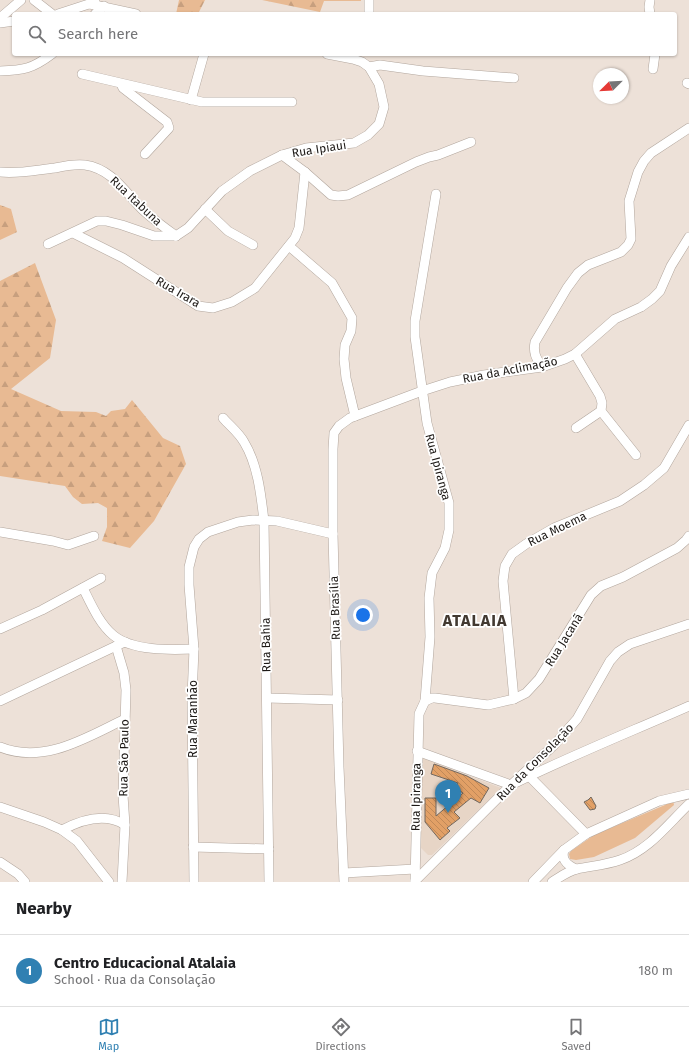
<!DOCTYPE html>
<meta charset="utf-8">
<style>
:root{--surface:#fff;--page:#f6f6f6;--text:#202124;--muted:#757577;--line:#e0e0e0;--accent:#3080b2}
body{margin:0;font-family:"Fira Sans",sans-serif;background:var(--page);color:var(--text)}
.compass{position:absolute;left:593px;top:68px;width:36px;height:36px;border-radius:50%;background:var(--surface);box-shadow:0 1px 3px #0004;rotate:246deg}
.you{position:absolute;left:363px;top:615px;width:14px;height:14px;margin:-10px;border:3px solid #fff;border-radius:50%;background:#1a73e8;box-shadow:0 0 0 6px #1a73e833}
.badge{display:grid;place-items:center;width:26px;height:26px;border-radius:50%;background:var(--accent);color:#fff;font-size:13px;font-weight:700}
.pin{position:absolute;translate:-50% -33px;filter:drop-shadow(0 1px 2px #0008)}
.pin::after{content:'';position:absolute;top:21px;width:14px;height:12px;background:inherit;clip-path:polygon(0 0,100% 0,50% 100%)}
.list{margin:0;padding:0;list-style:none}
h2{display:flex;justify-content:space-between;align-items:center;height:52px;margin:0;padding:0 16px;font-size:17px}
h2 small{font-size:13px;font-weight:400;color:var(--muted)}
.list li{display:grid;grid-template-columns:26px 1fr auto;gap:12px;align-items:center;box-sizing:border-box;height:72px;padding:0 16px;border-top:1px solid var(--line)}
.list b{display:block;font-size:15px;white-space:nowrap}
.list p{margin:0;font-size:13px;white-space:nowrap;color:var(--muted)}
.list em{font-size:13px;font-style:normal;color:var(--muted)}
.icon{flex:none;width:22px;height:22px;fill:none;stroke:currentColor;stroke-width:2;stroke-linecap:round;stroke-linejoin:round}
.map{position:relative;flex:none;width:689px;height:882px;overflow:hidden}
.search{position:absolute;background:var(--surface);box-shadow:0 1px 3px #0004;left:12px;right:12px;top:12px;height:44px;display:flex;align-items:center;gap:10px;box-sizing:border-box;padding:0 14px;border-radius:4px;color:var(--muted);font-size:15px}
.sheet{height:124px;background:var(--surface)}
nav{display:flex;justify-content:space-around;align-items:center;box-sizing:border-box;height:56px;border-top:1px solid var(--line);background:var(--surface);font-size:11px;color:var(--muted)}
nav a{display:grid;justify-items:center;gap:2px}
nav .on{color:var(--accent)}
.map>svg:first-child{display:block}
</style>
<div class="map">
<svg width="689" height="882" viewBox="0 0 689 882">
<defs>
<pattern id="forest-firs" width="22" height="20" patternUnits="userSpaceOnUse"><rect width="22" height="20" fill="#e8ba93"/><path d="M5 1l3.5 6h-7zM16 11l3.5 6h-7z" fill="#c79f7e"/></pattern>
<pattern id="building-back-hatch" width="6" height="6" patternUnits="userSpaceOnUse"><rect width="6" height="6" fill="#e2a066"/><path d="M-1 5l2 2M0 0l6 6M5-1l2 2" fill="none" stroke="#c18958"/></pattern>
</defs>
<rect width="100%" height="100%" fill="#ede1d8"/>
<path fill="#e7d5c6" d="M422,758l79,30 -69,67h-4l-7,-7z"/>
<path fill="#e8ba93" d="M673,800l1,5 -39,33 -41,19 -18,3 -6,-1 -1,-5 2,-3 23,-16 71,-30z"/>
<g fill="url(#forest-firs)">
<path d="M179,0h26l-7,14h-22z"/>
<path d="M262,0h99v1h-37l-4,11z"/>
<path d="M0,205l11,4 6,23 -17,8z"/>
<path d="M35,263l21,57 -6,38 -39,31 50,22 35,1 10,4 5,-5 14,-2 7,-9 31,38 17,8 6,18 -32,57 -24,27 -28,-7 5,-14v-19l-9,-5 -16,1 -9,-7 -8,-11 -65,-10v-195z"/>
</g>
<g fill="url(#building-back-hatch)" stroke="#736960">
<path d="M434,764l33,12 22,12 -9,15 -9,-5 -17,14 6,6 -13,10 3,3 -10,9 -15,-18v-24h11v18l27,-23 -8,-5 3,-5 -27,-9z"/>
<path d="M591,797l5,9 -1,3 -5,1 -6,-8 4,-2z"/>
</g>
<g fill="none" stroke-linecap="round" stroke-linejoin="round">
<defs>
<g id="minor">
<path d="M34,0l18,14"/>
<path d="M369,0v14"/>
<path d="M650,0l-1,7 1,7"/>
<path d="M90,4l46,10"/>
<path d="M58,14l37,-12"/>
<path d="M95,14l9,-8"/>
<path d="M0,18l21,-18"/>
<path d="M0,23l14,-2"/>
<path d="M369,67l11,-2 43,6 91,7"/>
<path d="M653,69l2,-15"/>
<path d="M0,71c24,-1 32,-2 52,-17"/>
<path d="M82,74l120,28h90"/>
<path d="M687,83l2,1"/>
<path d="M121,84l2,4 44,34 2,6 -24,26"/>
<path d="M191,100l13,-46"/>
<path d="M282,155l23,17 26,23 7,1 10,-1 68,-33 13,-5 9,-2 33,-13"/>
<path d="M0,172c19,2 36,-2 55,-4 9,-2 20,-4 30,-3 28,4 41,29 59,46 10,9 21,17 32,25"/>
<path d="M205,209l23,22 25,14"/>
<path d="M73,233l50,25 75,48 15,2 19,-6 23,-14 40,-50 4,-10 6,-56"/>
<path d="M176,236l12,-8 34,-37 28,-20 32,-16 24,-7 48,-5 14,-8 11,-11 5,-17 -5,-23 -10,-17 -7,-5 -9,-3 -26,-5"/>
<path d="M48,244l49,-23h9l16,4 32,11h22"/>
<path d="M289,246l43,37 20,35 -1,13 -6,14 -1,14 2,19 9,38"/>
<path d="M575,354l25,42 2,7 -1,8 35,44"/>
<path d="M542,367c-6,-9 -9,-14 -7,-25l32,-54 11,-15 10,-8 33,-13 7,-7 3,-6 -2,-38 9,-29 6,-11 7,-8 38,-25"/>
<path d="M223,418c7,8 16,15 21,24 14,23 17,53 20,79l5,361"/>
<path d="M576,428l25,-17"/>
<path d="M0,532l53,9 15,4 26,-9"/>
<path d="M83,588c8,16 16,35 30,47 19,16 57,15 81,14"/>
<path d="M0,629l42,-19 59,-32"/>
<path d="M267,698l71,2"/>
<path d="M514,699l-11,-118 2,-15 7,-12 14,-10 28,-16 66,-27 24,-16 20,-17 25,-43"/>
<path d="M0,701l116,-55"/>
<path d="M425,701l7,-3h3l53,7 26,-6 12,-6 13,-14 52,-84 10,-9 22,-9 54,-29 9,-8 3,-4"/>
<path d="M0,747c44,18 87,-10 125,-28"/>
<path d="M417,751l94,34c59,-29 119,-53 178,-79"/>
<path d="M529,776l57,58"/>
<path d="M0,807l44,15 18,8 15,11 32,41"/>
<path d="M62,830c19,-10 43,-18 63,-5"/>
<path d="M193,847l76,2"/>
<path d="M564,850c-3,10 3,15 12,19"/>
<path d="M0,862l18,12 7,8"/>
<path d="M344,873l71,-4"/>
<path d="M415,881l96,-96 43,-40 23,-26 33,-58 8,-9 12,-8 59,-20"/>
<path d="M122,882l3,-57 -2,-30 3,-105 -2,-17 -8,-27 9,-4"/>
<path d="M194,882l-2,-185 2,-48 -5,-64v-18l5,-20 5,-8 9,-7 30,-10 15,-2 24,1 56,13"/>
<path d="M344,882l-5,-115 -6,-233v-85l1,-16 5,-7 11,-8 72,-27 28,-9 34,-7 58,-8 23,-8 10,-5 40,-35 26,-12 11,-8 8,-8 11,-25 18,-29"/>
<path d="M415,882l4,-168 6,-13 5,-64 -1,-39 3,-25 13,-25 4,-18v-27l-22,-80 -12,-86v-16l21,-127"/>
<path d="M533,882l31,-32 22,-16 73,-33 30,-7"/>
<path d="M552,882c8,-5 16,-11 25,-13 14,-3 29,-4 43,-9 29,-10 47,-35 69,-56"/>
</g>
</defs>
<use href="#minor" stroke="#b2a69d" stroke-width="10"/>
<use href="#minor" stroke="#fff" stroke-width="9"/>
</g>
<g text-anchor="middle" stroke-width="3.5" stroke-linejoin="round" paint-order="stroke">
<g font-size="12" fill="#1d1916" stroke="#fff">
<text transform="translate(319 149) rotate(-9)" y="4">Rua Ipiaui</text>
<text transform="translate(136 201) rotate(43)" y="4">Rua Itabuna</text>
<text transform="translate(178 292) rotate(30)" y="4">Rua Irara</text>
<text transform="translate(510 370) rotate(-11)" y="4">Rua da Aclimação</text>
<text transform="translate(438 467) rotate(75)" y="4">Rua Ipiranga</text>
<text transform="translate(557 529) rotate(-26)" y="4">Rua Moema</text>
<text transform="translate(335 608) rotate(-92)" y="4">Rua Brasília</text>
<text transform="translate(564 640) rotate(-58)" y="4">Rua Jacanã</text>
<text transform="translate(266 645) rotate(-91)" y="4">Rua Bahia</text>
<text transform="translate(193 719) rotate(-90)" y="4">Rua Maranhão</text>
<text transform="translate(124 758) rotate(-89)" y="4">Rua São Paulo</text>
<text transform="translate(535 762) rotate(-45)" y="4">Rua da Consolação</text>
<text transform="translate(416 797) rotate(-89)" y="4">Rua Ipiranga</text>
</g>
<g font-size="16" font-weight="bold" letter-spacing="1" fill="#423931" stroke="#fff">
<text x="475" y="626">ATALAIA</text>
</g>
</g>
</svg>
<svg class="compass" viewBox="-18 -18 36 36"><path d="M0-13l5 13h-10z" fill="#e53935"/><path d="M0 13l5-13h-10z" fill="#757577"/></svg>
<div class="you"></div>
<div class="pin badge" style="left:448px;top:813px">1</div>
<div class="search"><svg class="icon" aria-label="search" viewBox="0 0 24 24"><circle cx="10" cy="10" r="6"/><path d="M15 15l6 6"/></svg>Search here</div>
</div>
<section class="sheet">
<h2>Nearby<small></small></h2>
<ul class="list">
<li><span class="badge">1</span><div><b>Centro Educacional Atalaia</b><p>School · Rua da Consolação</p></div><em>180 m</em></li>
</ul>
</section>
<nav>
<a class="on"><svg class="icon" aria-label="map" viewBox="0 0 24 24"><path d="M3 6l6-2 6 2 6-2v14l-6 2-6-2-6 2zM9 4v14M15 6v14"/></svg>Map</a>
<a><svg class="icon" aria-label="directions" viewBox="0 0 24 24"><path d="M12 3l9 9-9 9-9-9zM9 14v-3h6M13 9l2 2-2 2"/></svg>Directions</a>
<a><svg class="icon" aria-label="saved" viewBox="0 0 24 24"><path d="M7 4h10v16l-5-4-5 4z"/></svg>Saved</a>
</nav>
